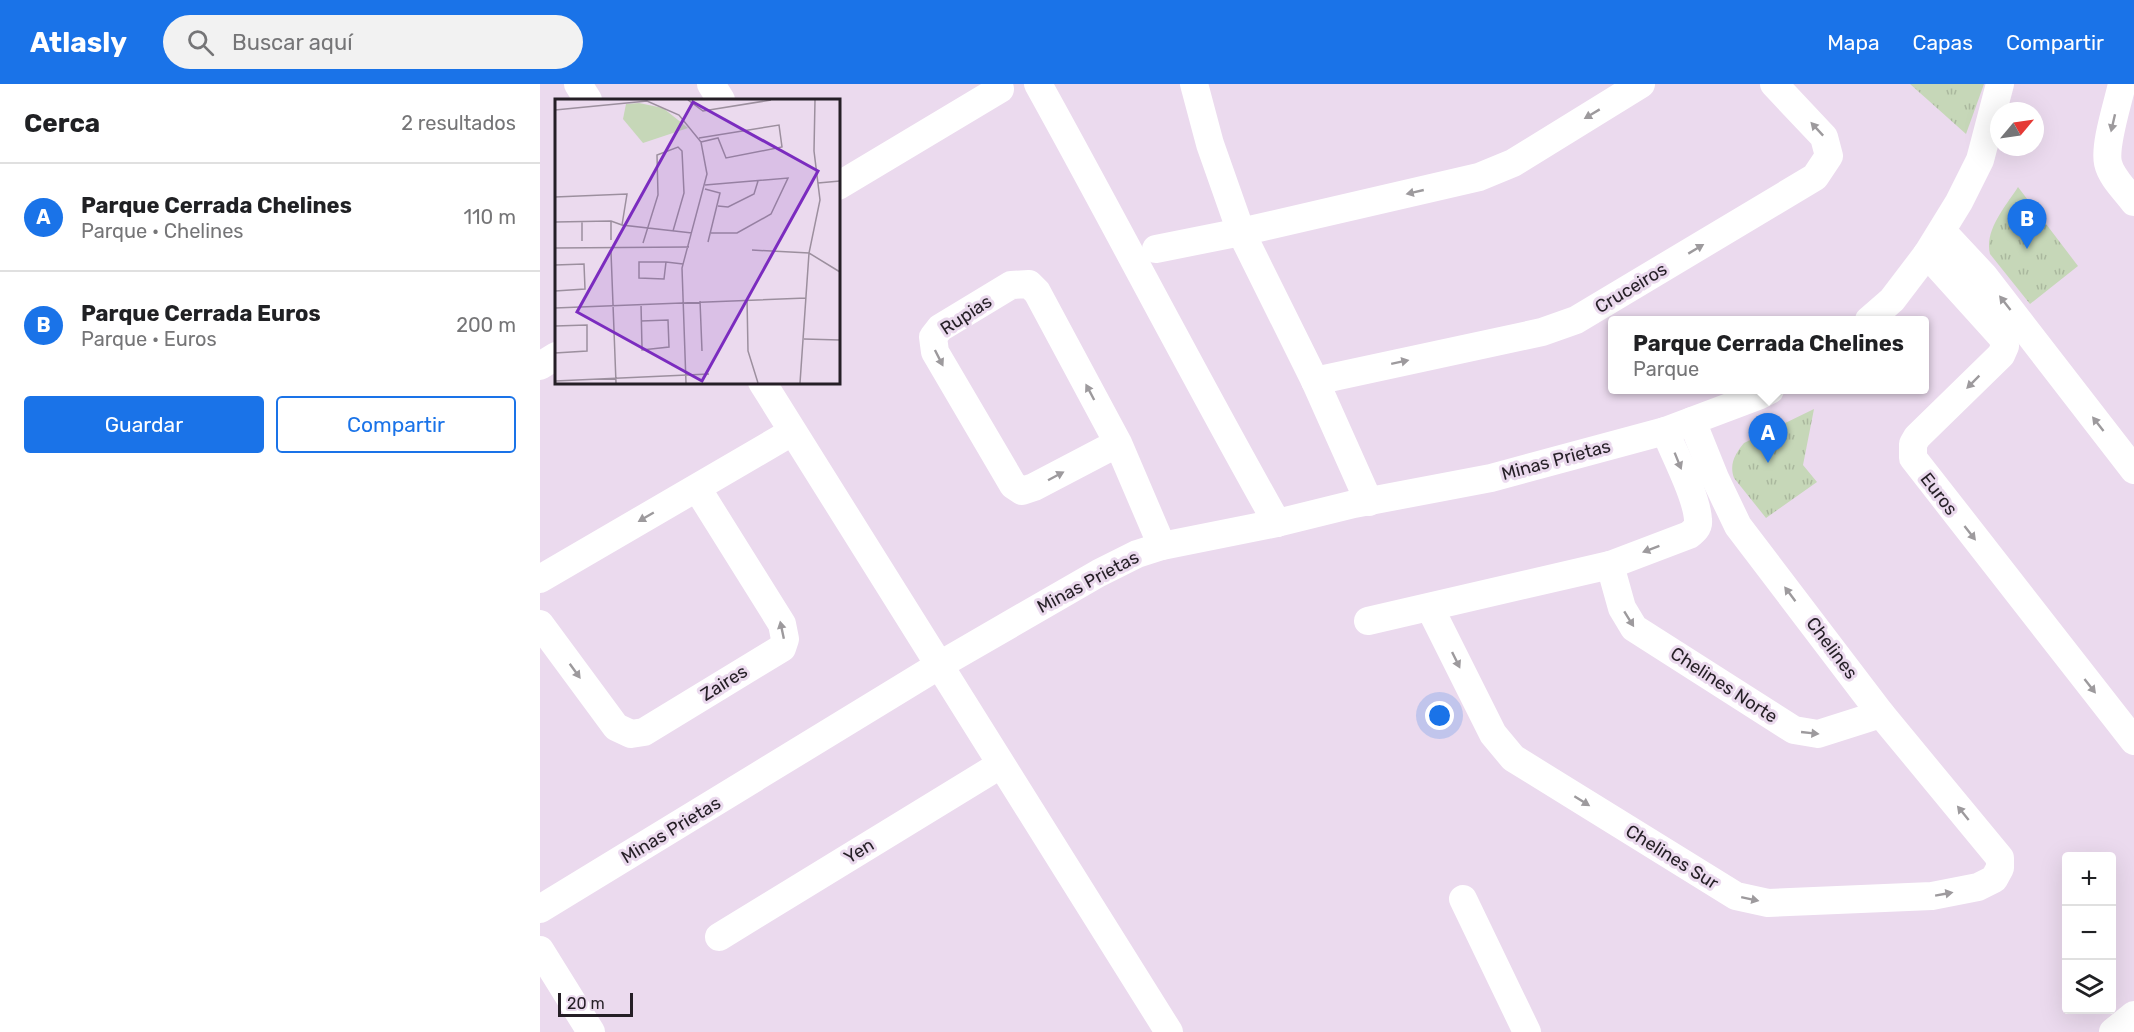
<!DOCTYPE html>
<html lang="es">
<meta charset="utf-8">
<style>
:root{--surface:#fff;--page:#f2f2f2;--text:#202124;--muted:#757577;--line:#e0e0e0;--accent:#1a73e8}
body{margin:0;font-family:Rubik,sans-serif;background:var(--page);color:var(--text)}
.controls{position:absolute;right:18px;bottom:18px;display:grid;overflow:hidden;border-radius:6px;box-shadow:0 6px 24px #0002}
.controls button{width:54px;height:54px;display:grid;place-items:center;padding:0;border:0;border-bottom:2px solid var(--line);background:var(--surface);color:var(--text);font:30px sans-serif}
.compass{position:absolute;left:1450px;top:18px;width:54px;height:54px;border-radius:50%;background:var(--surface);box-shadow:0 6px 24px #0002;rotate:61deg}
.scale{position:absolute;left:18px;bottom:15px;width:75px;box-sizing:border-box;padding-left:6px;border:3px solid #251f26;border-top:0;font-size:16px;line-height:21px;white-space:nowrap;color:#251f26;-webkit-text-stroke:4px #ebdaee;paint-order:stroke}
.you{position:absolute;left:900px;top:632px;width:21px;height:21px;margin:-15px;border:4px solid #fff;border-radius:50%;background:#1a73e8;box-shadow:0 0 0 9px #1a73e833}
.badge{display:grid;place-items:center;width:39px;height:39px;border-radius:50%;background:var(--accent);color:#fff;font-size:20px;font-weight:700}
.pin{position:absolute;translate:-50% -50px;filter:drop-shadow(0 2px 3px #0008)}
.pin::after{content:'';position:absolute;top:32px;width:21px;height:18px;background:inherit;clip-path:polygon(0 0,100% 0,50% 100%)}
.popup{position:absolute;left:1068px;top:232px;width:321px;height:78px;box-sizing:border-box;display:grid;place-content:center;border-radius:6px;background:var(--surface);filter:drop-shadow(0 2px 4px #0005);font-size:20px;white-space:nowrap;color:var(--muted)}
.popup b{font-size:22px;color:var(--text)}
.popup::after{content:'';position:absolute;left:50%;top:100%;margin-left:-12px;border:12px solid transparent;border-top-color:var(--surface)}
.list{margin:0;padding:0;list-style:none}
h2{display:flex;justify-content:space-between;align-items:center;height:78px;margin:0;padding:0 24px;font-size:26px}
h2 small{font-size:20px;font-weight:400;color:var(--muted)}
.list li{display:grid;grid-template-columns:39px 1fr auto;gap:18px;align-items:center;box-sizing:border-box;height:108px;padding:0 24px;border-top:2px solid var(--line)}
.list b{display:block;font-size:22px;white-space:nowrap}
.list p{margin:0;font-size:20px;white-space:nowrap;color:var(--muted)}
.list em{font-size:20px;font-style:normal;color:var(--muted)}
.actions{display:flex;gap:12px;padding:18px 24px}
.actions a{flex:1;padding:14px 0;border:2px solid var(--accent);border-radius:6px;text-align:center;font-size:21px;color:var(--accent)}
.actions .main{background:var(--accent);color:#fff}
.icon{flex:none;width:33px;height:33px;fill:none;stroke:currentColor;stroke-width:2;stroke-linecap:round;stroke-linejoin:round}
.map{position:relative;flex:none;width:1594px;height:948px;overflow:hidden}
header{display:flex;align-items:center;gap:36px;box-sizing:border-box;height:84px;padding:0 30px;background:var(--accent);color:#fff}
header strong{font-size:28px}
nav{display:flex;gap:33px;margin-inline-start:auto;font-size:21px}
.search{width:420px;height:54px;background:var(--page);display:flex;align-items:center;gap:15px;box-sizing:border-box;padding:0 21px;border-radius:33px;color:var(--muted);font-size:22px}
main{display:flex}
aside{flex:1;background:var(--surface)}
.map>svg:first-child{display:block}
</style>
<header>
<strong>Atlasly</strong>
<div class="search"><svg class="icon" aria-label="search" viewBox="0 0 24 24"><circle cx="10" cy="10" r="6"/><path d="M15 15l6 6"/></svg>Buscar aquí</div>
<nav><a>Mapa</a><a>Capas</a><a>Compartir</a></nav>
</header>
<main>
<aside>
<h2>Cerca<small>2 resultados</small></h2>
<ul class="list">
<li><span class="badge">A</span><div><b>Parque Cerrada Chelines</b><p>Parque · Chelines</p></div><em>110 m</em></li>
<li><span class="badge">B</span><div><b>Parque Cerrada Euros</b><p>Parque · Euros</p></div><em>200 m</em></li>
</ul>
<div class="actions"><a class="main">Guardar</a><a>Compartir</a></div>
</aside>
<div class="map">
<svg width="1594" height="948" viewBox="0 0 1594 948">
<defs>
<pattern id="park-tufts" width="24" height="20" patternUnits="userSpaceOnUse" patternTransform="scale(1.5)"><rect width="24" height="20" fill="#c6d7b8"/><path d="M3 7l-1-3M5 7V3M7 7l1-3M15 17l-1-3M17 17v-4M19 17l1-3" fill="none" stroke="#aab89e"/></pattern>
</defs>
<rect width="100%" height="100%" fill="#ebdaee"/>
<g fill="url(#park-tufts)">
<path d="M1370,0h74l-18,50z"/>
<path d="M1478,103l60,79 -48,38 -40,-50c-6,-24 16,-48 28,-67z"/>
<path d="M1274,325l-11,56 14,17 -51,36 -32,-40c-5,-14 1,-24 10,-35z"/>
</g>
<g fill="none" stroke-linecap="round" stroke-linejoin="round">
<g stroke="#fff" stroke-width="28">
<path d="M38,0l10,16"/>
<path d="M171,0l10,16"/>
<path d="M498,0c81,146 157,294 239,439"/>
<path d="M654,0l16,60 31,88 74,149 54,121"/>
<path d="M1582,0c-4,19 -18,61 -14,79 3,14 17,27 26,39"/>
<path d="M298,102l162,-97"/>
<path d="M1402,147l42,45 150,194"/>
<path d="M616,165l85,-17 238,-55 34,-14 128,-79"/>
<path d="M1387,170l75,83 3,9 -4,9 -84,82 -4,7v14l221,283"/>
<path d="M1329,236l23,-20 35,-46 32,-52 21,-42 20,-76"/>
<path d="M0,282l16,-10"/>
<path d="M775,297l227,-49 34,-12 239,-143 14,-21 -5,-19 -50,-53"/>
<path d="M222,298l407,650"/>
<path d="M578,359l-84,44 -12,4 -9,-6 -78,-133 -2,-15 7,-9 71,-43 18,-1 8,8 81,151 44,103"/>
<path d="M1070,481l12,43 12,20 160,102 24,4 63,-20"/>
<path d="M0,495l252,-147"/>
<path d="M890,524l63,126 20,24 223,138 32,7 164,-7 46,-9 16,-8 6,-11v-10l-119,-144 -143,-188 -23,-48 -23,-57"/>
<path d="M828,537l242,-56 79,-30c5,-4 10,-8 9,-15 -1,-23 -24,-67 -33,-89"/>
<path d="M0,540l76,103 15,7 13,-2 138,-84 3,-9 -3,-15 -85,-136"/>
<path d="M923,815l64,133"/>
<path d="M0,825l398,-243 161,-93 38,-19 25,-8 115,-23 77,-19 137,-26 174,-47 93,-35 12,-6"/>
<path d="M179,853l281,-172"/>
<path d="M0,866l51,82"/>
<path d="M1573,948l21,-17"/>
</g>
</g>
<defs><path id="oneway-solid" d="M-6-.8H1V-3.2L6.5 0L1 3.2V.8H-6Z" transform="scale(1.5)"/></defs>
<g fill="#9d9a9d">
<use href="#oneway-solid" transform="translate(1052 30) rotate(149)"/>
<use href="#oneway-solid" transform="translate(1573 39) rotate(103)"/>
<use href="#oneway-solid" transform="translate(1277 45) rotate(-133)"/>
<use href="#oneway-solid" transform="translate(875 108) rotate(167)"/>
<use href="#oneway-solid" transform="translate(1156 165) rotate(-31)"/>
<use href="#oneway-solid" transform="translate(1465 219) rotate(-128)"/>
<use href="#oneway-solid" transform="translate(399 274) rotate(63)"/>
<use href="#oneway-solid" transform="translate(860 278) rotate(-12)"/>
<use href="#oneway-solid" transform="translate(1433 298) rotate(135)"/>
<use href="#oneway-solid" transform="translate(550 308) rotate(-118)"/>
<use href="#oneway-solid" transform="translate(1558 340) rotate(-128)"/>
<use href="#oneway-solid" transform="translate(1138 377) rotate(68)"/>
<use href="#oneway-solid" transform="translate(516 392) rotate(-28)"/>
<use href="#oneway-solid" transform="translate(106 433) rotate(150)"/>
<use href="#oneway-solid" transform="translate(1430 449) rotate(52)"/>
<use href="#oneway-solid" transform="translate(1111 465) rotate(159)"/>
<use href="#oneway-solid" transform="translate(1250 510) rotate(-127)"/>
<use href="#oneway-solid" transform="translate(1089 535) rotate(58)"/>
<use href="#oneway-solid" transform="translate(242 546) rotate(-102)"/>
<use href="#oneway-solid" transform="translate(916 576) rotate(64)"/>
<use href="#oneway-solid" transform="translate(35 587) rotate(54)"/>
<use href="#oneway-solid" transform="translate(1550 602) rotate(52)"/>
<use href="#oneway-solid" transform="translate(1270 649) rotate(6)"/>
<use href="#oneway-solid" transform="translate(1042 717) rotate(32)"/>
<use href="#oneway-solid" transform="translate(1423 729) rotate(-129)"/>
<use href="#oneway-solid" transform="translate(1404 810) rotate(-10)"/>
<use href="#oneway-solid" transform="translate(1210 815) rotate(12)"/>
</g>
<g text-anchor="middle" stroke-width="6" stroke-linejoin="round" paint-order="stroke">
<g font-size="18" fill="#251f26" stroke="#ebdaee">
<text transform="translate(1091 204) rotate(-31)" y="6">Cruceiros</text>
<text transform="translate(426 231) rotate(-33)" y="6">Rupias</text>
<text transform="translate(1016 376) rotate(-15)" y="6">Minas Prietas</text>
<text transform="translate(1399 410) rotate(52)" y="6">Euros</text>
<text transform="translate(548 498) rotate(-28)" y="6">Minas Prietas</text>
<text transform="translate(1292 564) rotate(53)" y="6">Chelines</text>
<text transform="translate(184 599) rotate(-32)" y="6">Zaires</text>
<text transform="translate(1184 601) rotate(33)" y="6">Chelines Norte</text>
<text transform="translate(131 746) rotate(-31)" y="6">Minas Prietas</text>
<text transform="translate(319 767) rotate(-31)" y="6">Yen</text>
<text transform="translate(1132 773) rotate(32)" y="6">Chelines Sur</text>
</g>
</g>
<g transform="translate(15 15)">
<rect width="285" height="285" fill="#ebdaee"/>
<path d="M84,4l24,5 25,20 -45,15 -20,-24 3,-15z" fill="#c6d7b8"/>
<path fill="none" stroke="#9c8f9e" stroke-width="1.5" d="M133,1l15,11 68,-11M0,11l92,-9 32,14 22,27 6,32 -25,94 4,115M144,39l80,-13 3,22 -56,11 -8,-20 -17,4M263,84l22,-2M150,86l83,-7 -17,36 -34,19h-26M150,90l15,4 -12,49M0,98l72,-3 -5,31 70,8M163,107l10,1 26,-13 4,-13M27,122v20M56,122v19M0,123l56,-1 11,4M88,144l15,-48 -1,-40 21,-8 4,4 2,42 -11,38M0,149l134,-1M197,151l57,3 31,19M56,153l5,131M111,163l-2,17 -25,-1v-16h27l17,2M0,166l29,-1 1,25 -30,2M192,199l1,53 10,32M145,202l2,50M86,205l1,44v2l27,-3 -1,-27 -27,1M0,209l251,-10M0,227l32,-1v26l-32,2M249,240l36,1M0,282l154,-7M245,284l9,-130 11,-53 -6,-49 1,-51"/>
<path fill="#7b2cbf" fill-opacity="0.15" stroke="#7b2cbf" stroke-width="3" d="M138,3l125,69 -116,210 -125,-69z"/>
<rect width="285" height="285" fill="none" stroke="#251f26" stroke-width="3"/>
</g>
</svg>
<div class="controls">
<button>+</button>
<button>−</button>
<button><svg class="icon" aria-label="layers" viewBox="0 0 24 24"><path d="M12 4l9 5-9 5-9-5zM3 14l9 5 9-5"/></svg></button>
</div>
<svg class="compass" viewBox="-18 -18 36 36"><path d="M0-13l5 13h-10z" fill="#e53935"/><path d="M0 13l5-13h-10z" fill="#757577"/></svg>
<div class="scale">20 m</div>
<div class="you"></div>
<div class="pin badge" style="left:1228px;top:379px">A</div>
<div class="popup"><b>Parque Cerrada Chelines</b>Parque</div>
<div class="pin badge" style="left:1487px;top:165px">B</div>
</div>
</main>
